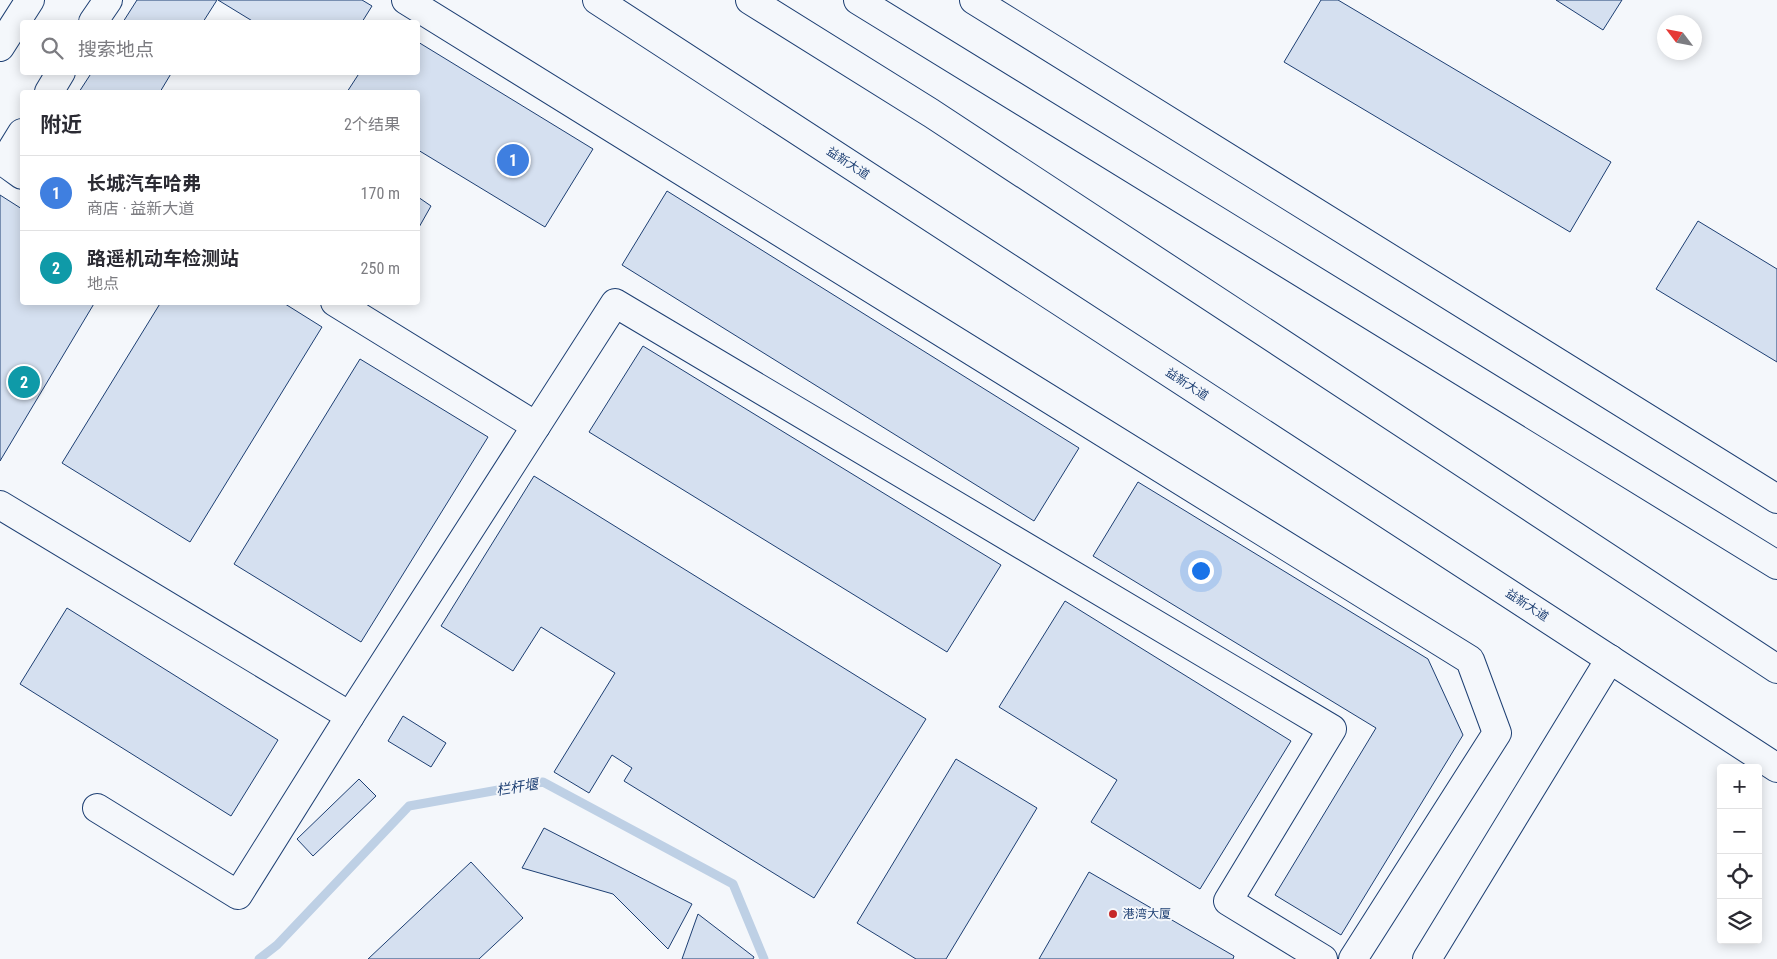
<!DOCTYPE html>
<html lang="zh">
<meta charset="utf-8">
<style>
:root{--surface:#fff;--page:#f7f7f7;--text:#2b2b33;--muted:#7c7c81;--line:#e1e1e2;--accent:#d93025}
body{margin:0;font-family:"Roboto Condensed","Noto Sans SC",sans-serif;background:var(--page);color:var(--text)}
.controls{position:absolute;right:15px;bottom:15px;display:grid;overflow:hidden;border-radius:5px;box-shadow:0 2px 12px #0003}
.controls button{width:45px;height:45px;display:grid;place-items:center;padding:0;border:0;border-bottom:1px solid var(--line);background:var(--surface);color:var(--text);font:25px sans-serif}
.compass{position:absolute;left:1657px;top:15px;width:45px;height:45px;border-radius:50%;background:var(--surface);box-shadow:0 2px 12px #0003;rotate:302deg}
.you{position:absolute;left:1200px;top:570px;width:18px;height:18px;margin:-12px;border:4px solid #fff;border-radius:50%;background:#1a73e8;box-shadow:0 0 0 8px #1a73e833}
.badge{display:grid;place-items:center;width:32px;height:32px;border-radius:50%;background:var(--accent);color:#fff;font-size:16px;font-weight:700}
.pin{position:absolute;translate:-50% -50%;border:2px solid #fff;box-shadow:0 1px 5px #0006}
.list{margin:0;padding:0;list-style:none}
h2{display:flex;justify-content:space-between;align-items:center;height:65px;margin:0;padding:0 20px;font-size:21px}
h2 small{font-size:16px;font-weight:400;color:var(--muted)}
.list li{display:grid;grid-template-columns:32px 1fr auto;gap:15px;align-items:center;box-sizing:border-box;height:75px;padding:0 20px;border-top:1px solid var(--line)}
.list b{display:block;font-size:19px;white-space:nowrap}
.list p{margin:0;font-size:16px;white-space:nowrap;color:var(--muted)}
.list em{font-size:16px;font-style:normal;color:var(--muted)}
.icon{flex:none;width:28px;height:28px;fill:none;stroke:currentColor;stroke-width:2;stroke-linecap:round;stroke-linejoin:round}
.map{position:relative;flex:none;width:1777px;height:959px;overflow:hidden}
.search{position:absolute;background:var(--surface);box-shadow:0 2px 12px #0003;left:20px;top:20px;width:400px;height:55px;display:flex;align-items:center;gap:12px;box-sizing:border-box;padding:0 18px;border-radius:5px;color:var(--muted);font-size:19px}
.panel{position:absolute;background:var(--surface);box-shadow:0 2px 12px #0003;left:20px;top:90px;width:400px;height:215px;border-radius:5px}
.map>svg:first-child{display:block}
</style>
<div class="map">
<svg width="1777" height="959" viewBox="0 0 1777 959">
<rect width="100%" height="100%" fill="#f4f7fb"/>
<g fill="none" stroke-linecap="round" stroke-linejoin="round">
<path stroke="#bed0e5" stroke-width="9" d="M259,959l18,-14 132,-139 134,-24 190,102 31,75"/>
</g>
<g fill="#d5e0f0" stroke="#1d3f73">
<path d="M137,0h80l-14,22h-80z"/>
<path d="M218,0h144l10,6 -10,16h-108z"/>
<path d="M1321,0h17l273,162 -41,70 -286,-170z"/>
<path d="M1556,0h66l-19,30z"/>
<path d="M418,42l175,107 -48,78 -127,-77v-58h-71l13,-20h58z"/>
<path d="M92,72h80l-12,20h-81z"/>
<path d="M667,191l412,257 -45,73 -412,-256z"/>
<path d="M0,195l22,14v93h73l-95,159z"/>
<path d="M418,197l13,9 -13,23z"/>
<path d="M1698,221l79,48v93l-121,-73z"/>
<path d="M161,302h121l40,25 -132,215 -128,-79z"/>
<path d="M643,346l358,219 -54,87 -358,-220z"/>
<path d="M360,359l128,78 -127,205 -127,-78z"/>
<path d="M534,476l392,243 -112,179 -190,-117 8,-13 -20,-13 -23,38 -35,-21 61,-99 -74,-46 -28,44 -72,-45z"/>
<path d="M1138,482l290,177 35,76 -122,200 -66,-40 101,-167 -283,-172z"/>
<path d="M1065,601l226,140 -91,148 -109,-67 26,-42 -118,-73z"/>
<path d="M67,608l211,132 -47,76 -211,-132z"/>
<path d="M403,716l43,27 -15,24 -43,-26z"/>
<path d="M956,759l81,49 -91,151h-30l-59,-36z"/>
<path d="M359,779l17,17 -63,60 -16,-17z"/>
<path d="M544,828l148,76 -24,45 -55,-55 -91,-26z"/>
<path d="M471,862l52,56 -44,41h-111z"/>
<path d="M1089,872l145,84 -1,3h-194z"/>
<path d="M698,914l56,43 -1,2h-71z"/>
</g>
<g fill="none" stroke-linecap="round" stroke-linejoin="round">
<defs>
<g id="minor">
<path d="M406,0l1064,660 27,73 -144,226"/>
<path d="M93,22l15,-22"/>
<path d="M0,47l30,-47"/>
<path d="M49,92l12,-20"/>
<path d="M22,133l-18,29 18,13"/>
<path d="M335,302l201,124"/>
<path d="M0,505l350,211 -112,179 -141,-87"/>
<path d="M350,716l265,-413 717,426 -104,172 95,58"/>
</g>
<path id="tertiary" d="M1427,959l183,-300"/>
<g id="primary">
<path d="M597,0l1180,768"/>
<path d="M750,0l181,113 846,556"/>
</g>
<g id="motorway">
<path d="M858,0l919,565"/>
<path d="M974,0l803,499"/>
</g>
</defs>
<use href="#minor" stroke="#1d3f73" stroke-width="30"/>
<use href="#tertiary" stroke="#1d3f73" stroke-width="30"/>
<use href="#primary" stroke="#1d3f73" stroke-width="30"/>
<use href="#motorway" stroke="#1d3f73" stroke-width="30"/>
<use href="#minor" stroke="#f4f7fb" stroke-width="28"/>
<use href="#tertiary" stroke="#f4f7fb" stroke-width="28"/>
<use href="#primary" stroke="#f4f7fb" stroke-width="28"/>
<use href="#motorway" stroke="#f4f7fb" stroke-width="28"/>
</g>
<circle fill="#c62828" stroke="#f4f7fb" stroke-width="2" cx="1113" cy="914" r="5"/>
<g text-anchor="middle" stroke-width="4" stroke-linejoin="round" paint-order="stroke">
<g font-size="12" fill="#1d3f73" stroke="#f4f7fb">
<text transform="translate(848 163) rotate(33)" y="4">益新大道</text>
<text transform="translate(1187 384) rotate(33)" y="4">益新大道</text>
<text transform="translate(1527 605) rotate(33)" y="4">益新大道</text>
</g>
<g font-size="12" fill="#1d3f73" stroke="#f4f7fb" text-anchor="start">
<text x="1123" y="918">港湾大厦</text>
</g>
<g font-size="14" font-style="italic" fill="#1d3f73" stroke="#f4f7fb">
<text transform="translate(517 787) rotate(-9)" y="5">栏杆堰</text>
</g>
</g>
</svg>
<div class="controls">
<button>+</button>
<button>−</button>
<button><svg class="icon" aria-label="locate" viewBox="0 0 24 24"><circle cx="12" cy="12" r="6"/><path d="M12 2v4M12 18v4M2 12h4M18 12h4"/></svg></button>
<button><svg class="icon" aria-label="layers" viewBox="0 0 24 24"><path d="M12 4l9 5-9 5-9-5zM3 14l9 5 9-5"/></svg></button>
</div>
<svg class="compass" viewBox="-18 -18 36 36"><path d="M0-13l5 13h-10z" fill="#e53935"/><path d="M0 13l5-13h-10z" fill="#7c7c81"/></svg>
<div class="you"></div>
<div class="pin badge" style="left:513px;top:160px;background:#3f7fe0">1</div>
<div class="pin badge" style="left:24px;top:382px;background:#0f9aa8">2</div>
<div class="search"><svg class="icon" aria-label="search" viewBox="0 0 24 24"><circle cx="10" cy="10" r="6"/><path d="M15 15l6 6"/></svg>搜索地点</div>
<section class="panel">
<h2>附近<small>2个结果</small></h2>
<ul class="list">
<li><span class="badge" style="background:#3f7fe0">1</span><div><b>长城汽车哈弗</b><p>商店 · 益新大道</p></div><em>170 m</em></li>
<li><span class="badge" style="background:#0f9aa8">2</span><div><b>路遥机动车检测站</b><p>地点</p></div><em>250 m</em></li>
</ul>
</section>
</div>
